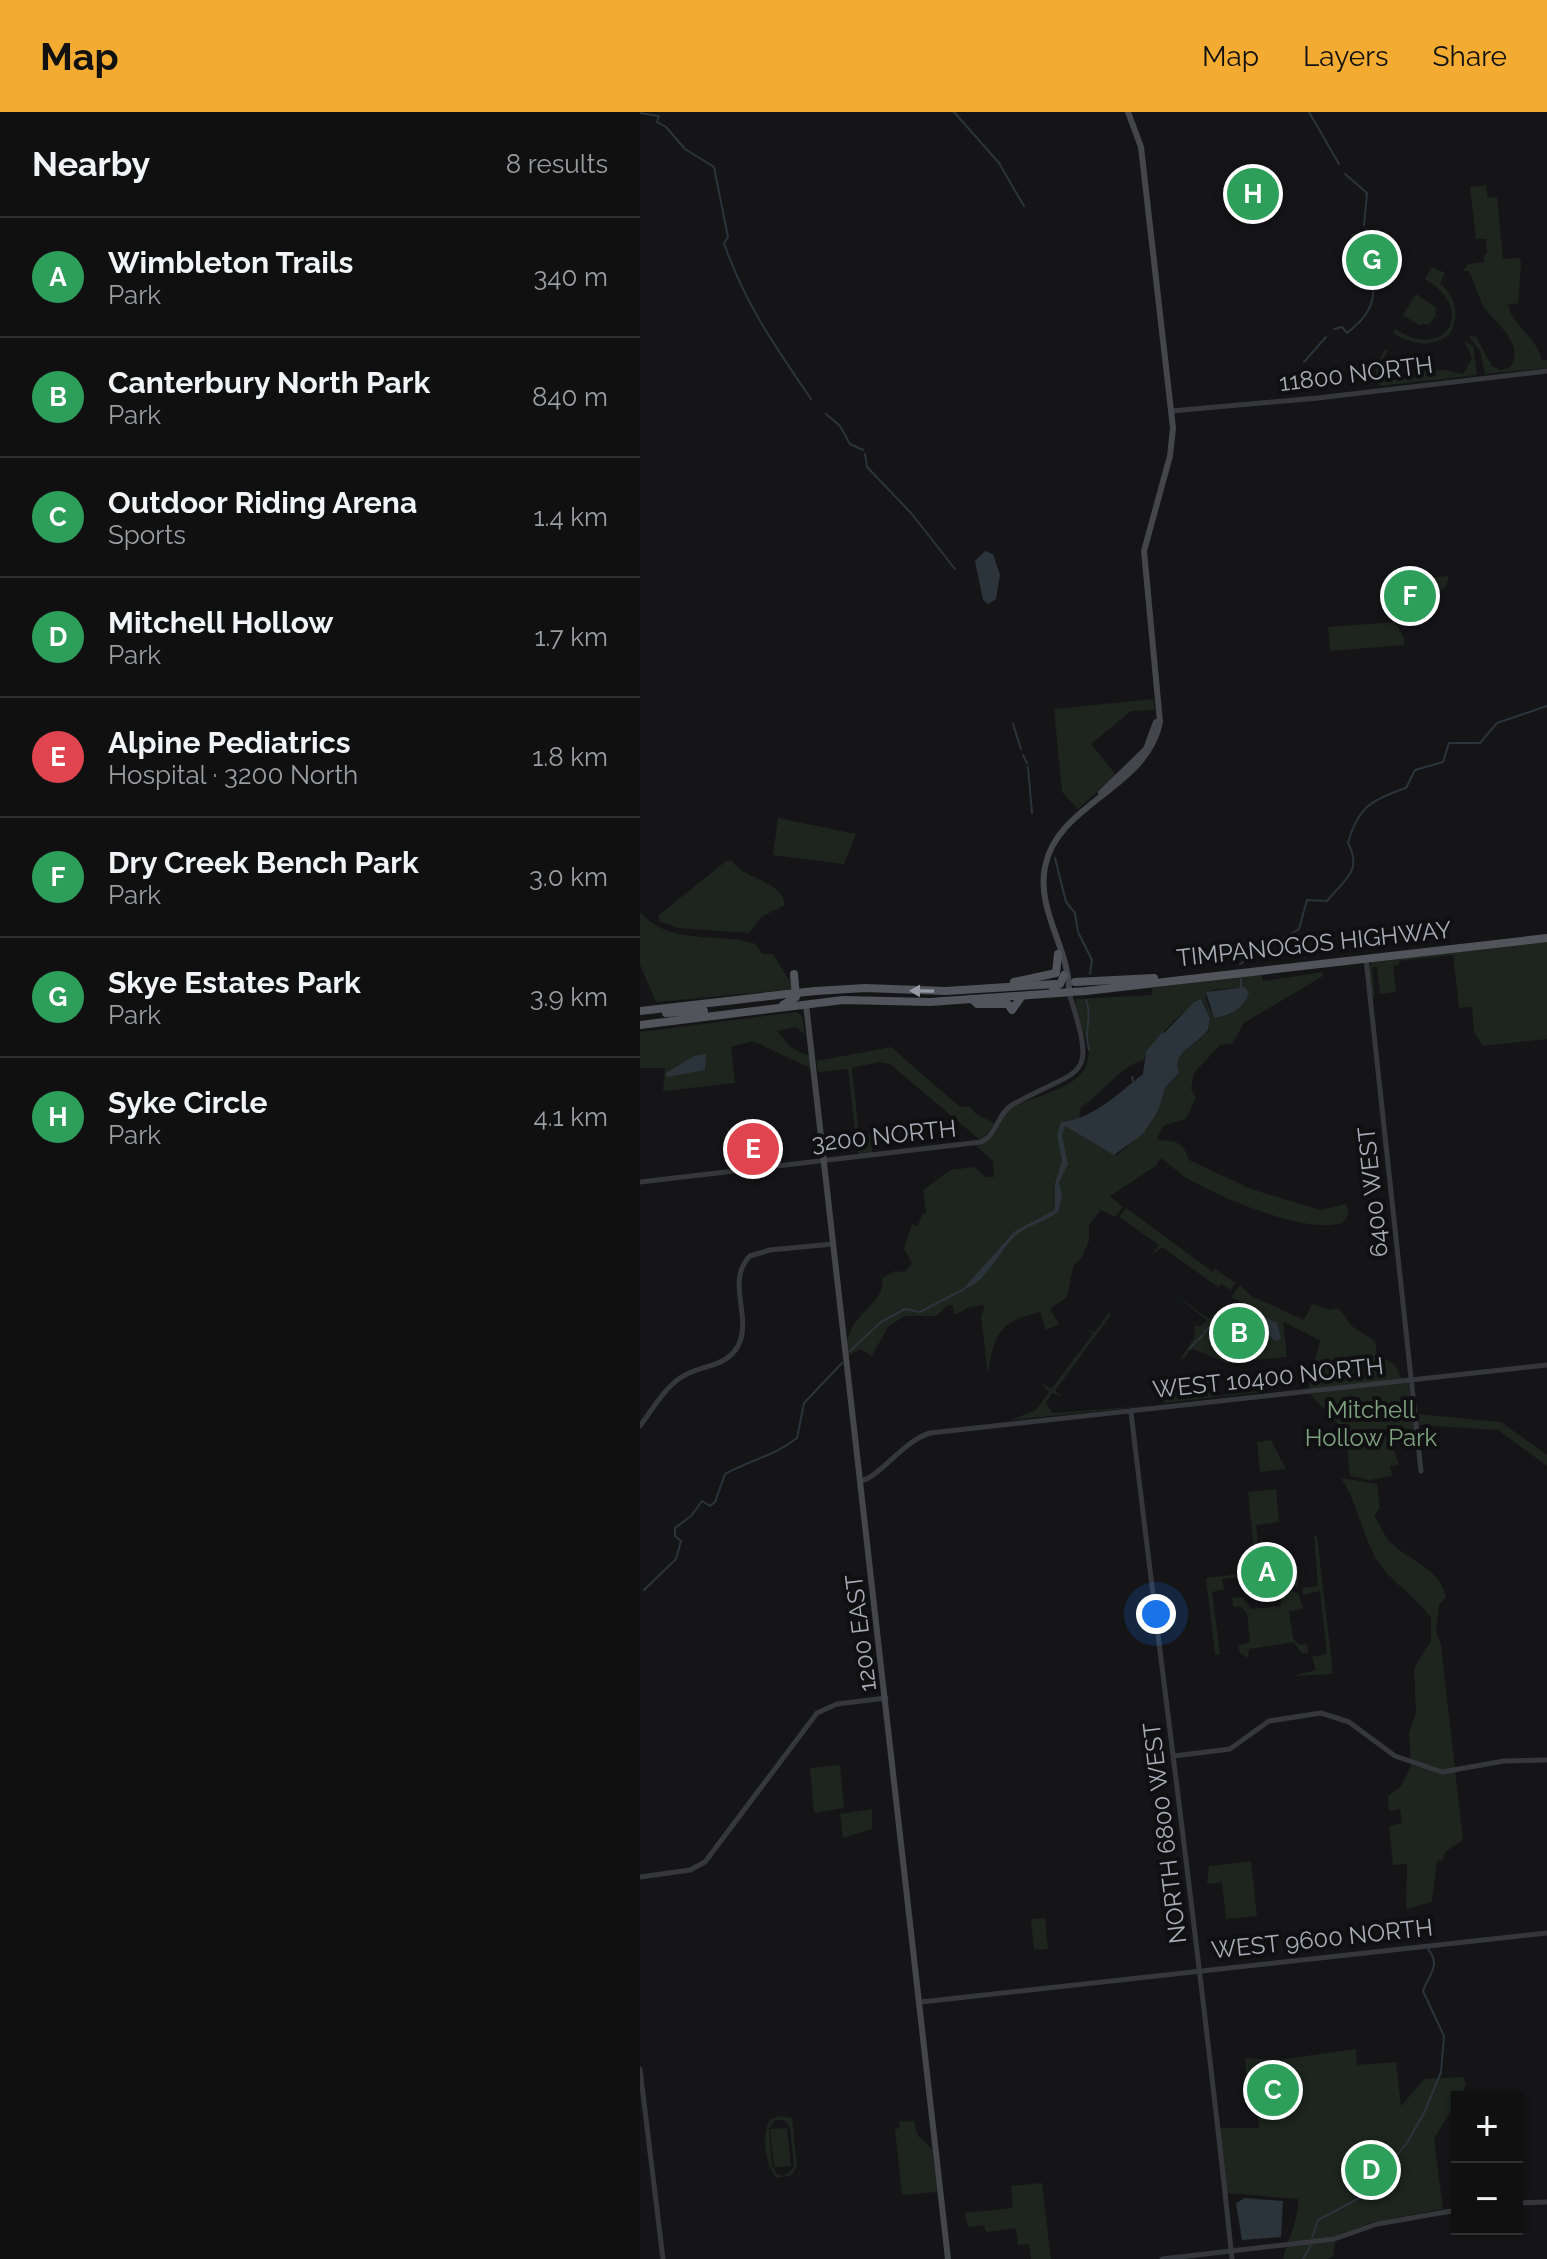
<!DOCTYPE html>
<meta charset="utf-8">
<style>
:root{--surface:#101011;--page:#1e1e1f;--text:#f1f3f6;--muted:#9c9d9f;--line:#303031;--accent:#f3ac31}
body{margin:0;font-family:Raleway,sans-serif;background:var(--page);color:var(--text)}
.controls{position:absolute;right:24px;bottom:24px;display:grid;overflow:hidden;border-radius:0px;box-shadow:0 2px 6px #0004}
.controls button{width:72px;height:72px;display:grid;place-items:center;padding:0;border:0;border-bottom:2px solid var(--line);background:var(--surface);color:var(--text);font:40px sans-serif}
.you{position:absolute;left:516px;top:1502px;width:28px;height:28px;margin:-20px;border:6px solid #fff;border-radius:50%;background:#1a73e8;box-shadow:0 0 0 12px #1a73e833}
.badge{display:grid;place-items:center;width:52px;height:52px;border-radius:50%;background:var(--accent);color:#fff;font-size:26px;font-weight:700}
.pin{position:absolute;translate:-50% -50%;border:4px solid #fff;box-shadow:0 2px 8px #0006}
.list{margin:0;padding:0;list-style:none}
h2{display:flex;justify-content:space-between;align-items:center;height:104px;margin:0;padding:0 32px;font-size:34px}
h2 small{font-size:26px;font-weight:400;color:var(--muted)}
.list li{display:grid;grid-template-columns:52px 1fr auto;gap:24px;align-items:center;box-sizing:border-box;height:120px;padding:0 32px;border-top:2px solid var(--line)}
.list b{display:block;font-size:30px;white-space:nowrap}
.list p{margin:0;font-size:26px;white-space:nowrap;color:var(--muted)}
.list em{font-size:26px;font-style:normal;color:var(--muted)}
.map{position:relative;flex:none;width:907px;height:2147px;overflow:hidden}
header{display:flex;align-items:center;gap:48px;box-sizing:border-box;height:112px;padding:0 40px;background:var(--accent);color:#111}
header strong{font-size:38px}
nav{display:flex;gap:44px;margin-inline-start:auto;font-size:28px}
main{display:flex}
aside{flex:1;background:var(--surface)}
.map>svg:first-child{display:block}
</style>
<header>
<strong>Map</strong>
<nav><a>Map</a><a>Layers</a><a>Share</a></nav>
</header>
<main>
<aside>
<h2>Nearby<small>8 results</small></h2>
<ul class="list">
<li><span class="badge" style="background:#2e9e5b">A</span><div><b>Wimbleton Trails</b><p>Park</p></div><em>340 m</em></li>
<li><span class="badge" style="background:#2e9e5b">B</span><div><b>Canterbury North Park</b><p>Park</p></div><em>840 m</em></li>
<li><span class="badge" style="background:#2e9e5b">C</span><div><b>Outdoor Riding Arena</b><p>Sports</p></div><em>1.4 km</em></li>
<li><span class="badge" style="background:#2e9e5b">D</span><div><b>Mitchell Hollow</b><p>Park</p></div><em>1.7 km</em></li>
<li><span class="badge" style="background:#e0444e">E</span><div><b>Alpine Pediatrics</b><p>Hospital · 3200 North</p></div><em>1.8 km</em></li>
<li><span class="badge" style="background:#2e9e5b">F</span><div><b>Dry Creek Bench Park</b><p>Park</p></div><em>3.0 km</em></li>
<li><span class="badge" style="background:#2e9e5b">G</span><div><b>Skye Estates Park</b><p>Park</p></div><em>3.9 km</em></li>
<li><span class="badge" style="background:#2e9e5b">H</span><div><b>Syke Circle</b><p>Park</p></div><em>4.1 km</em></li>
</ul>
</aside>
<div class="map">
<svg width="907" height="2147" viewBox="0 0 907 2147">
<rect width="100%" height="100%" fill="#151517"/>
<g fill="#1d251e" fill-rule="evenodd">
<path d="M624,61l16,29 -21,3 -29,-4 2,-13z"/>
<path d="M846,73l2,13 9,-1 6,62 17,-1 1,6 -3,39 -10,2c6,23 29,32 34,55h5v8l-62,6 -5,-23 -12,-16 8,2 16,29 9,4 9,-3c15,-21 -10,-40 -24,-57 -6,-7 -11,-28 -18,-39h-5l5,-7 16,-2v-7l3,-1 -1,-15h-10l-6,-52z"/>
<path d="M733,120l4,37 -8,1 -3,-21 -13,1 -2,-16z"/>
<path d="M792,155l13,6 -5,10c16,15 21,32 9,52 -21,13 -35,10 -56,-2l2,-4c49,33 84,-18 30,-50z"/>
<path d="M776,182l19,13 1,9 -7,8 -10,1 -16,-10z"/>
<path d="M824,229l9,5 4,29 -96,11 -5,-3v-17l9,-17 3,1 -7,16 10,14h10l8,-8 36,-2 18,4 9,-16z"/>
<path d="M809,464l-3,11 -45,32 -10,-16 -4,-22z"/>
<path d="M755,510l9,15v8l-74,6 -2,-24z"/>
<path d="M513,587l2,11 -24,1 -40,33 25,31 -38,34 -16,-17 -8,-83z"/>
<path d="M138,706l78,16 -12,30 -71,-9z"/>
<path d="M86,749h6c14,20 49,18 53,44l-24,12 -12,16 -71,-5 -19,-7v-6z"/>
<path d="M0,800c31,35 75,19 116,32l6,10h11l22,35 -139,13 -16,-37z"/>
<path d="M907,829v98l-64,7 -9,-14 -2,-25 -13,1 -6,-53 -54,6v4l-6,1 3,26 -16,2 -3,-27h-5l3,30h-3l-3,-30 3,-6z"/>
<path d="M683,860v4l-79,47 -12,21 -12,1 -26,28 -3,16 5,9 -10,21 -23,7 -6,13c17,4 25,-1 32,21l62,29 69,21 26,-6 3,10 -7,9c-37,11 -118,-24 -152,-43 -12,-6 -19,-16 -30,-22l-4,8 -46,30 13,11 -8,10 -14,-7 -12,15v16l-7,16 -9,10 -6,30 -17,12 9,15 -13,6 -6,-18c-41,10 -46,21 -52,63l-7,-58 4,-12 -15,2 -16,8 -1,-10 -6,1 -11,10h-32l-16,11 -16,29 -12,-7 -14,8c-3,-44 42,-53 36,-79l13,-7 9,1 8,-9 -8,-14 8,-25 6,2 4,-12 4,-1 -3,-23 27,-20 25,-3 11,10h8l-1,-16 -17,-15c29,-11 19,-27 36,-38 23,-14 70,-18 76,-49 4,-19 -15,-41 -12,-60l76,-4v-7l109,-14 2,7zM605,875l3,8c-7,14 -18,22 -34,23l-9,-20 6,-8zM563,889l7,17 -2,13c-13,16 -37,21 -29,43l-14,14 -19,42 -29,25 -52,-34 14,-3 2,-11c20,-12 42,-44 62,-46 5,-15 44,-58 60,-60z"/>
<path d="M157,900l5,4 3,18 -10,-7 -18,4 15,17 17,8 1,12 -57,-27 -22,6 4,36 -72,8 2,-23h-25v-36z"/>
<path d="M251,935l69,60 10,-1 5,7 21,11 -16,16 -90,-76 -11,-2 -27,6 7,67 13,-1v19l-14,2 -10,-86 -30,3 -1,-11z"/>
<path d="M486,1096l87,64 2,-3 21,14 -6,7 -9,-6 -3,3 -56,-40 -11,9 8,-11 -40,-28z"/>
<path d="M600,1173l11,11 53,24 8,-16 17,6 9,-2 15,19 22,14 2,14 18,10 7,14 -94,11 12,-50 -37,-18 4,35 -61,6 -35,-15 -7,11 -3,-1 14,-22 -1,-10h8l5,-6 -37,-29 39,28 8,-8 11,13 16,-20 -13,-7z"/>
<path d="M469,1200l2,3 -56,76 9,6 -12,-4 -6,10 7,10 105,-8 -147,15 25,-10 13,-18 -9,-10 11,7 42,-55 -5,-4 7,2z"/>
<path d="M546,1262l3,24 19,-2 -2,-21 9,3 2,18 40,-5 1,-12 2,13 -96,11 -3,-16h4l1,13h7l-2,-25z"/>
<path d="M768,1269l7,50 -16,2v11l-7,1 7,20 -9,1 2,10 -23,4 -19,-4 -5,-45 -35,-37z"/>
<path d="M777,1302l84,8 46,33v11l-49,-36 -79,-5z"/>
<path d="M631,1328l15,29 -26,3 -3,-30z"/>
<path d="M701,1366l36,6 3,24 -6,8c6,7 11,22 16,26 20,20 49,25 56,55l-7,8 -3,26 5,14 22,195 -18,12 -2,8 -6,1 -5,41 -26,7 1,-45 -14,1 -4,-39 13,-3 -2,-14 -11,2 -1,-15 13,-10 10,-19 -2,-34 7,-21 -2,-44 17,-27v-23c-16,-24 -45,-38 -58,-65 -12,-25 -17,-52 -32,-75z"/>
<path d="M636,1377l3,33 -23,3 3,27 13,-1 1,6 12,-1 2,11h11v20l-5,-1 -1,-12 -11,1 -1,-3 -58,7 2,10 -12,3 8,63h-5l-9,-77 50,-6 -8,-80z"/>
<path d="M674,1424h3l16,138 -41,2 24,-6 -4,-13 15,-3 -7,-63 -16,4 -2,-3 1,-4 15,-2z"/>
<path d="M654,1479l5,3 4,15 -14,2 4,27 6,7 8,-1 1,9h-7l-7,-11 -45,7 -1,9 -8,-5 -2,-7 12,-4 -3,-29 -7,-7 -7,1 -1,-9 10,-1 9,12 30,-3v-14z"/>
<path d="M200,1653l4,43 -30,5 -4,-45z"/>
<path d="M232,1697v20l-29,9 -3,-24z"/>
<path d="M611,1749l6,55 -31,3 -4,-37 -15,2 2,-18z"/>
<path d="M405,1806l3,31 -14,1 -3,-31z"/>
<path d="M716,1937l1,16 39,-3 5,44 23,-27 40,-2 2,8 -32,54 9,70 -70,13 -37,14 -3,20 -5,3h-45c4,-19 17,-42 15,-60l-73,-6 -6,-65h40l-3,-28 -8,1 -3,-43 32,2z"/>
<path d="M140,2004l12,2 5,47 -5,10 -15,3c-12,-11 -16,-45 -7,-58zM135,2008h9l6,7 4,40 -10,9 -7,-2 -5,-8 -3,-38z"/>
<path d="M274,2009l4,15 14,13 5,43 -35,3 -7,-66 5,-1 -1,-6z"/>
<path d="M147,2016l4,38 -17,1 -4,-38z"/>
<path d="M402,2071l9,76h-20l-2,-15 -11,1 -2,-17 -30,4 -2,-7 -16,2 -3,-14 48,-5 -2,-22z"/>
</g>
<g fill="#2b343b">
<path d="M345,439l8,3 7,21 -4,24 -8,5 -5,-4 -8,-39z"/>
<path d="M605,875l4,6c-6,16 -19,23 -35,25l-8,-26z"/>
<path d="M561,887l9,19 -2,12c-12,16 -37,22 -29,43l-14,15 -7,23 -15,23 -29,21 -49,-29 -3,9 6,29 -9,18 3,14 -4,16c-13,10 -33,14 -44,25 -15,15 -30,48 -51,52l52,-58 40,-21v-26l7,-23 -5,-26 4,-13c34,-4 56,-28 82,-48l3,-22 48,-50z"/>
<path d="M66,942l-1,16 -38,7 -1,-4 28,-17z"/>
<path d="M615,1200l22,11 4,16 -6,2 -25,-23z"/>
<path d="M605,2086l38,3 -2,36 -39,3 -6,-37z"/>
</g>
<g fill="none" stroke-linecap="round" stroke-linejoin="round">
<g stroke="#2b343b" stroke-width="2">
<path d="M314,0l45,51 25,43"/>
<path d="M669,0l30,52"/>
<path d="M0,1l19,3 -2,6 9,5 19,22 29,18 14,70 -4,6c21,61 51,103 87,156"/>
<path d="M705,62l22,19 -3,32"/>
<path d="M729,134l3,19"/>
<path d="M694,217l8,-2 5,6c19,-15 29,-28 26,-52"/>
<path d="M664,250l22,-25"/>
<path d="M186,302l14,12 10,18 13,6"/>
<path d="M225,342l2,13 44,46 44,56"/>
<path d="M373,612l8,25"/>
<path d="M383,643l4,8"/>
<path d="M388,655l4,46"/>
<path d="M415,746l11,44 9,11 3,19 14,28 -2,14"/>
<path d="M600,852l59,-35 8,-29 20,1c17,-21 36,-30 21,-58 10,-36 23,-43 58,-55l9,-18 28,-8 6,-19h31l17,-20 50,-17"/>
<path d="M601,877v-10"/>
<path d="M446,888c7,20 -3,29 3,50"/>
<path d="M507,940l16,-19"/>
<path d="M492,965l1,4"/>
<path d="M571,1214l9,-10"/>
<path d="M564,1221l5,-5"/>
<path d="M558,1228l5,-5"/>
<path d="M550,1237l6,-8"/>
<path d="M210,1239l31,-29 24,-13 15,3 44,-23"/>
<path d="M4,1478l32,-31 5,-18 -6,-5v-8l16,-12 11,-15 8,5 5,-4 10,-28c25,-14 49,-18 72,-36l7,-35 38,-40"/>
<path d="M672,2126l6,-18 49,-26 41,-53 17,-30 16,-39 3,-36 -21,-45c5,-16 19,-25 5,-42"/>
<path d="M663,2147l8,-14"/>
</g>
<g stroke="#36373c" stroke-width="5">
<path d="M531,299l147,-13 229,-27"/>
<path d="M726,847l55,512"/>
<path d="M0,1070l341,-40c17,-8 16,-28 31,-37 71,-40 86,-21 57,-112"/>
<path d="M491,1300c33,282 72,564 101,847"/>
<path d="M0,1314c12,-16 23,-36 40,-48 19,-14 45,-9 58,-32 15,-29 -13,-65 12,-90l20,-6 63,-6"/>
<path d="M221,1369c20,-5 42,-40 69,-48l617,-68"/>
<path d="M534,1644l56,-7 39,-28 52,-8 28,9 46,34 47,16 62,-11 43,-1"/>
<path d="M0,1765l50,-7 15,-8 112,-149 20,-9 49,-6"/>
<path d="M281,1890l626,-69"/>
<path d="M0,1957l23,190"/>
<path d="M877,2091l30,-1"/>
<path d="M522,2147l172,-20 43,-15 80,-14"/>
</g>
<g stroke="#44464c" stroke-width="6">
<path d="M461,681l45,-44 10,-27"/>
<path d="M429,880c1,-42 -33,-82 -24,-125 12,-64 102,-78 115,-145l-16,-171 26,-95 3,-28 -32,-281 -13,-35"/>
<path d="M166,892l142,1255"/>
</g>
<g stroke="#52545b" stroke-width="8">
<path d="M374,870l42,-9 2,-19"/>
<path d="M435,870l79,-4"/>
<path d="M413,876l7,-4 4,-9"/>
<path d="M176,879l49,-3 81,3 109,-7"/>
<path d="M332,887l5,5h31l4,6 10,-14"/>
<path d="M143,893l13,-8 -2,-23"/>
<path d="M0,899l147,-17"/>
<path d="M26,901l38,-2"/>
<path d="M0,913l203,-25 87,2 156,-11 461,-53"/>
</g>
<path stroke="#52545b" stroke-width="8" d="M147,882l29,-3"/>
</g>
<defs><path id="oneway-solid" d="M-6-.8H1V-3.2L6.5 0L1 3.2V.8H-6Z" transform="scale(2)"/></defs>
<use fill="#969aa5" href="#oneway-solid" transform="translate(282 879) rotate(-179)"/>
<g text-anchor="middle" stroke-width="8" stroke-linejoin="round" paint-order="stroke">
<g font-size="24" fill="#a7acb7" stroke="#101012">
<text transform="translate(716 262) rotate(-7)" y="8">11800 NORTH</text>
<text transform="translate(674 832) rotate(-6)" y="8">TIMPANOGOS HIGHWAY</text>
<text transform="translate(244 1024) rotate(-6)" y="8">3200 NORTH</text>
<text transform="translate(733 1080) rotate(-96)" y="8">6400 WEST</text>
<text transform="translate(628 1266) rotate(-6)" y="8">WEST 10400 NORTH</text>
<text transform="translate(221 1521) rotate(-97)" y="8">1200 EAST</text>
<text transform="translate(525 1721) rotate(-97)" y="8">NORTH 6800 WEST</text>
<text transform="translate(682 1827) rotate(-6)" y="8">WEST 9600 NORTH</text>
</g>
<g font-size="24" fill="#7ea27f" stroke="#101012">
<text x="731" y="1306">Mitchell<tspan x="731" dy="28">Hollow Park</tspan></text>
</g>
</g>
</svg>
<div class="controls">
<button>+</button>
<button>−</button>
</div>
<div class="you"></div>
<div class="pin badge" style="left:627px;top:1460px;background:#2e9e5b">A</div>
<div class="pin badge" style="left:599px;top:1221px;background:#2e9e5b">B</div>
<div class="pin badge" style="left:633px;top:1978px;background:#2e9e5b">C</div>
<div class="pin badge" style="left:731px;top:2058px;background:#2e9e5b">D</div>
<div class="pin badge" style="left:113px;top:1037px;background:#e0444e">E</div>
<div class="pin badge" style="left:770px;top:484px;background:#2e9e5b">F</div>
<div class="pin badge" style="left:732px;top:148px;background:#2e9e5b">G</div>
<div class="pin badge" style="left:613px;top:82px;background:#2e9e5b">H</div>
</div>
</main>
